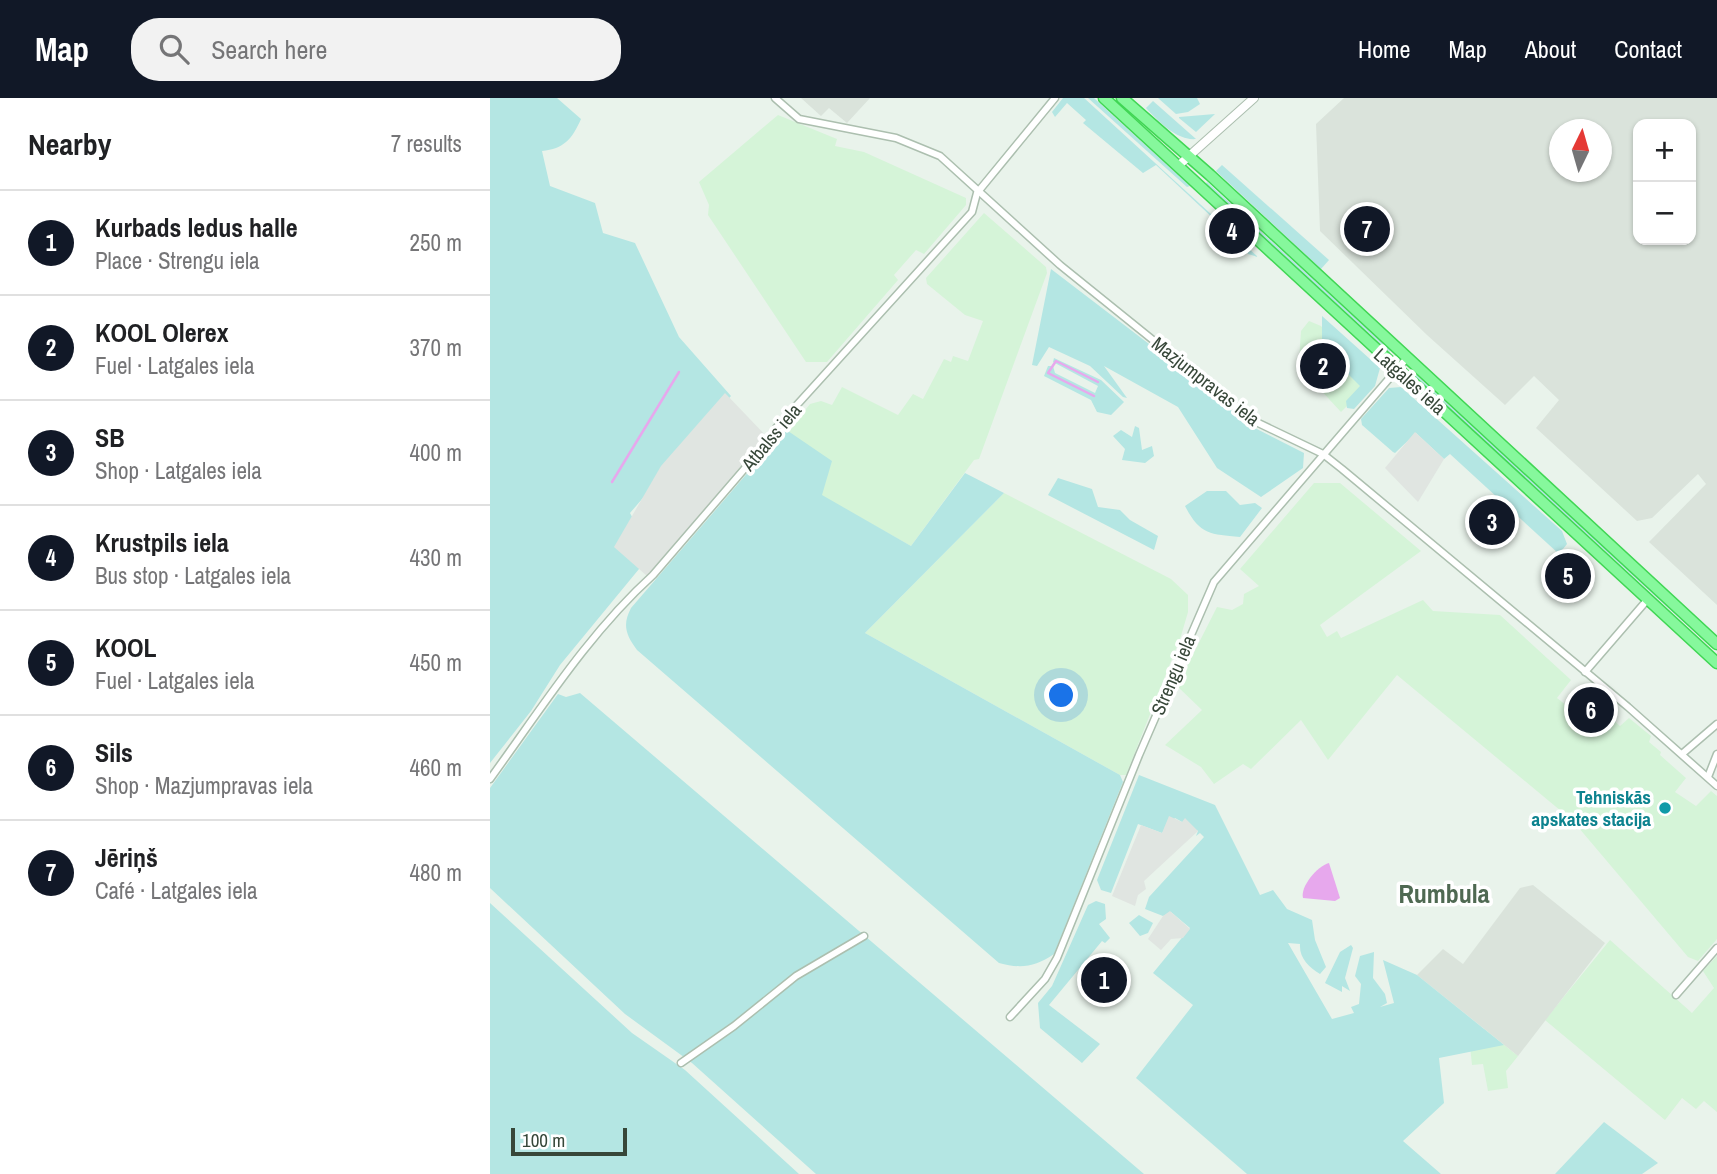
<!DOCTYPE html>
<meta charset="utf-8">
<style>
:root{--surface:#fff;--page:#f2f2f2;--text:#202124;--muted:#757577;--line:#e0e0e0;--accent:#111827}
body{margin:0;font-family:"Archivo Narrow",sans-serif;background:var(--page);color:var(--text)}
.controls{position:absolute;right:21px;top:21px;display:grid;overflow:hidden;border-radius:14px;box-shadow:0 2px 5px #0004}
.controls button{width:63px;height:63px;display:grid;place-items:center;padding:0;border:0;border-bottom:2px solid var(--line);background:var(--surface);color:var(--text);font:35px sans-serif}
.compass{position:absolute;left:1059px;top:21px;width:63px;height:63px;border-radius:50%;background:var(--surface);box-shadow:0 2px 5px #0004;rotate:5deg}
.scale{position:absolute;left:21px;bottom:18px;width:116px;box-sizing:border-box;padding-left:7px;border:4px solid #374739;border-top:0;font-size:19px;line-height:24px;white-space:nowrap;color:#374739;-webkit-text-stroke:5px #fff;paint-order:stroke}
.you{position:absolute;left:572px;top:598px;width:24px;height:24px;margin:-18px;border:5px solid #fff;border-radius:50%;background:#1a73e8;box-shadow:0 0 0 10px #1a73e833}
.badge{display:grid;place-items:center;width:46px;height:46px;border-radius:50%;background:var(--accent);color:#fff;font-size:23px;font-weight:700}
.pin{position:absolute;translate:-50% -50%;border:4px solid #fff;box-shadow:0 2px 7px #0006}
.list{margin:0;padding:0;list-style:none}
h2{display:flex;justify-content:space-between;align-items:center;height:91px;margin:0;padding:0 28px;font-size:30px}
h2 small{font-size:23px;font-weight:400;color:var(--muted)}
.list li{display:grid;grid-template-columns:46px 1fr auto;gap:21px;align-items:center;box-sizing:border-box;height:105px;padding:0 28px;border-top:2px solid var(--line)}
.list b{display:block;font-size:26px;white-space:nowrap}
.list p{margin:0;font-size:23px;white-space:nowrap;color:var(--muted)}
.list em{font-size:23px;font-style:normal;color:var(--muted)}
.icon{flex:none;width:38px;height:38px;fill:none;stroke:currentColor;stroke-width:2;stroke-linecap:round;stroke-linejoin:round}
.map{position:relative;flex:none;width:1227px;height:1076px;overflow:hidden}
header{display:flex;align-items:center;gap:42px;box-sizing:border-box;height:98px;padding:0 35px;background:var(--accent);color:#fff}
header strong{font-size:33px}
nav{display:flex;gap:38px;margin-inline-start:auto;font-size:24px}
.search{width:490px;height:63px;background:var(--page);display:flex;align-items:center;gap:18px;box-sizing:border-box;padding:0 24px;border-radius:28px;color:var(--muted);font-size:26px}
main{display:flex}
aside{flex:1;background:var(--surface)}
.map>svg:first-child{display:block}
</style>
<header>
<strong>Map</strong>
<div class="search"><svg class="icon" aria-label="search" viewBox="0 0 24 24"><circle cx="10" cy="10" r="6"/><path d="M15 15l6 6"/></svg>Search here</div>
<nav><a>Home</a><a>Map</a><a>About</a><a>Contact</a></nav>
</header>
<main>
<aside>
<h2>Nearby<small>7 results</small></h2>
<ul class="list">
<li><span class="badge">1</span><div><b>Kurbads ledus halle</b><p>Place · Strengu iela</p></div><em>250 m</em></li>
<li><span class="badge">2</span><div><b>KOOL Olerex</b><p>Fuel · Latgales iela</p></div><em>370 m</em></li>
<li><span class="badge">3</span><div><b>SB</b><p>Shop · Latgales iela</p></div><em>400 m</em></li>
<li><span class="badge">4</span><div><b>Krustpils iela</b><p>Bus stop · Latgales iela</p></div><em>430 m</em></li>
<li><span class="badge">5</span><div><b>KOOL</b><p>Fuel · Latgales iela</p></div><em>450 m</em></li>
<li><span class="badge">6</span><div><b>Sils</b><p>Shop · Mazjumpravas iela</p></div><em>460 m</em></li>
<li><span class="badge">7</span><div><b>Jēriņš</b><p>Café · Latgales iela</p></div><em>480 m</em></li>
</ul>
</aside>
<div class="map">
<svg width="1227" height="1076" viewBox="0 0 1227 1076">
<rect width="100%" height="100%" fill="#e9f3eb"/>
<g fill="#d5f4d8">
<path d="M288,17l59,24 -2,7 29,6 102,46v7l-42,49 -8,-4 -22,25 4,5 -71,82h-21l-98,-147 1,-10 -10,-23z"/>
<path d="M494,115l62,54 1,6 -68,186 -5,1 -63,86 -100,-56 -26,-55 25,-31 11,-3 11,4 10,-18 56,28 15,-21 10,5 21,-40 7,3 2,-6 15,5 15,-40 -18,-6 -38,-31 -1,-6z"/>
<path d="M819,223l12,5 45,61 -25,25 -37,-40 -5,-11 2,-30z"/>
<path d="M824,385h26l81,68 -101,74 7,12 10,-6 4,7 82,-38 10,11 67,4 71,65 -14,18 18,14 13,-14 32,28 9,-8 22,18 -2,6 12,10 -1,3 26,23 -11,14 21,14 15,-15 6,5v143l-19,22 -10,-4 -115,-136 -176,-146 -69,85 -27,-40 -50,49 -8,-5 -29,20 -13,-17 -36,-22 37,-35 -25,-24 40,-79 15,3 11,-6 1,-10 15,-8 -19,-17z"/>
<path d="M514,395l167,86 17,16v17l-7,24 -55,139h-6l-255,-142z"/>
<path d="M1120,842l82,73 22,-25 -11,-17 14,-15v156l-13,-11 -8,8 -14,-11 -17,22 -120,-100z"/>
<path d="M994,931l34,27 -12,15 2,17 -20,3 -5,-27 -11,1 -2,-19z"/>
</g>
<g fill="#dae3db" fill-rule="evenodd">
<path d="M311,0h69l-23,25 -18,-15 -8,8z"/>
<path d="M854,0h373v507l-68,-63 57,-58 -8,-10 -46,44 -15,3 -101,-93 23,-28 -25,-24 -29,29 -78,-70 -107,-104 -4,-107zM1201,26v116h-53v-116zM1070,32h42v42h-42z"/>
<path d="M1043,787l72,58 -87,113 -101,-81 26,-26 20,15 57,-76z"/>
</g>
<g fill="#b4e6e3">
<path d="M0,0h67l24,21c-9,20 -17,30 -39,32l8,35 45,17 8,30 32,10 44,94 52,59 -101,117 13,25 -4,31 -79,96 -29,46 -41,52z"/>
<path d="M573,0h21l174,159 -10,-3 -3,-6 -89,-83 -13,8 -60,-50 3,-3 -19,-17 -12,14 -3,-5z"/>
<path d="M598,0h6l96,88 -3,1z"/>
<path d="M668,0h39l3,6 -12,8 -12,2z"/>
<path d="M663,3l43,38c-19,2 -38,-18 -50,-31z"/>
<path d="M725,16l-19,18 -17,-14v-1z"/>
<path d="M732,67l107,95 -8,9 -105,-98z"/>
<path d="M717,84l183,168v2l-185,-167z"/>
<path d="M561,171l136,104 62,52 55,28 -1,15 -42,29 -44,-29 -39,-61 -74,-41 23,32 -4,-1 -33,-31 -41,-19 -12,19 -5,-1z"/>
<path d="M832,218l58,52 -5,18 -21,23 -7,-1 -1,-7 14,-15 -38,-38z"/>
<path d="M564,260l47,22 23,22 -13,13 -14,-3 -6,-12 -47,-24 4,-10h5l2,7 40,20 3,-7 -45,-24z"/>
<path d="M924,275l297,272v2l-298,-271z"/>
<path d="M911,289l161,144 5,13 -8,10 -109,-100 -6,5 -28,-26 -21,20 -2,-1 -31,-27 -1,-6 28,-31z"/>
<path d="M645,328l4,2 3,22 10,-4 2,10 -9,7 -23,-3 3,-11 -12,-13 8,-6 11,7z"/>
<path d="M298,333l44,30 -10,34 89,51 54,-73 39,20 -139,140 255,142 3,7 -69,172c-19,13 -33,15 -55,9l-362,-313c-11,-15 -15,-25 -6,-42l151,-175z"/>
<path d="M568,380l34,11 6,18 22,3 10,10 28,16 -4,14 -106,-55z"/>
<path d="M717,393h19l14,14 15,-2 7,5 -22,29c-30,-3 -40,-2 -55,-31z"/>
<path d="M90,595l564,481h-328l-124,-111 -67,-49 -135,-126v-100l68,-94 8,3z"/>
<path d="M649,677l76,30 45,90 13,-5 14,19 25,11 3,20 11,27 -6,7c-11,-7 -21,-16 -20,-30l-12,-1 44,76 22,-6 -3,-6 8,-3 2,-20 -6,-8 5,-20 14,-4 -1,26 12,16 2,9 -7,4 14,-4 -11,-43 34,15 87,70 -65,13 5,45 -41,38 38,33h-194l-111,-96 57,-73 -40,-32 37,-45 -19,-16 -8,4 -18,-7 4,-12 55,-60 -4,-4 -4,3 2,-5 -23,-13 -13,15 -24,-9 -27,69 -10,-3 -4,-10z"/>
<path d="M606,803l9,3 1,15 -7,5 11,14 -5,5 -3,-2 -53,64 51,39 -18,19 -42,-35 -2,-25 14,-17 36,-81z"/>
<path d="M0,805l142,130 53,37 114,104h-309z"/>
<path d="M649,817l14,8 -5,10 -8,3 -11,-13z"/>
<path d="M861,847l2,3 -8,30 5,13 -8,-5v6l-17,-9 15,-31z"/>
<path d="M1114,1024l54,41 -16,11h-87z"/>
</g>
<g fill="#e0e5e1">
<path d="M235,295l42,44 -120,139 -33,-29 47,-81z"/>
<path d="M925,334l29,27 -26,43 -33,-34z"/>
<path d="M679,718l13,6 3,-4 13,13 -54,50 2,8 -8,6 -3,11 -23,-10 29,-71 21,8z"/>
<path d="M680,813l20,18 -7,9 -12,1 -10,11 -13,-11 15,-23z"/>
</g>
<path fill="#e7a8ed" d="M839,765l11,35 -5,3 -32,-3c-3,-11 14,-32 26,-35z"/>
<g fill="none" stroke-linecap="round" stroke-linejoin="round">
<g stroke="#e7a8ed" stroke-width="2.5">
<path d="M604,298l-46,-23 8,-12 42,21"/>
<path d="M122,384l67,-110"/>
</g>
<defs>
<g id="minor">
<path d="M285,0l24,21 97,19 44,18 120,109 192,155 71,34 19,15 286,238 89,79"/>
<path d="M1095,574l63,-73"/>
<path d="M1192,656l35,-30"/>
<path d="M1218,679l9,-23"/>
<path d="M0,681c51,-70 98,-145 163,-204l118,-137 5,-10 196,-216 5,-19 78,-95"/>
<path d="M1186,897l41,-47"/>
<path d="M520,919l35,-38 12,-21 82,-203 75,-173 192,-223"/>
<path d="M191,965l53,-37 62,-50 68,-40"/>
</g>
<path id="tertiary" d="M688,68l76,-68"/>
<g id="trunk">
<path d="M614,0l613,565"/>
<path d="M632,0l88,77 507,469"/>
</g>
</defs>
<use href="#minor" stroke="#acbfaf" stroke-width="9"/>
<use href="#tertiary" stroke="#acbfaf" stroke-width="10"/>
<use href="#trunk" stroke="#40d654" stroke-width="13"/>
<use href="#minor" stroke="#fff" stroke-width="6"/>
<use href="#tertiary" stroke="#fff" stroke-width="8"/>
<use href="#trunk" stroke="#86f89c" stroke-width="10"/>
</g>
<circle fill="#0f9aa8" stroke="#fff" stroke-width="2.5" cx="1175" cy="710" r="7"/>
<g text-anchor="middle" stroke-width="7" stroke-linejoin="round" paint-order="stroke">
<g font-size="19" fill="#374739" stroke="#fff">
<text transform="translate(716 283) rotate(38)" y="7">Mazjumpravas iela</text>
<text transform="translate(920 283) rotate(42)" y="7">Latgales iela</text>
<text transform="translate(281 339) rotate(-50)" y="7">Atbalss iela</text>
<text transform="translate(683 577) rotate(-67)" y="7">Strengu iela</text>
</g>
<g font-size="19" font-weight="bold" fill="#0d838f" stroke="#fff" text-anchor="end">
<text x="1161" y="706">Tehniskās<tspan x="1161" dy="22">apskates stacija</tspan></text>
</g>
<g font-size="26" font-weight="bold" fill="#4f6952" stroke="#fff">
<text x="954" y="805">Rumbula</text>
</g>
</g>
</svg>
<div class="controls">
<button>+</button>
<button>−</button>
</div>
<svg class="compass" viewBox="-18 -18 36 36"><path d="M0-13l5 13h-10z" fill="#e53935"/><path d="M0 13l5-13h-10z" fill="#757577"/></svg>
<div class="scale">100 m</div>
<div class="you"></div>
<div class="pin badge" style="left:614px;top:882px">1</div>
<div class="pin badge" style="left:833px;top:268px">2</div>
<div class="pin badge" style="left:1002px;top:424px">3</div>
<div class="pin badge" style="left:742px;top:133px">4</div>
<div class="pin badge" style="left:1078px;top:478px">5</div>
<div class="pin badge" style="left:1101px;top:612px">6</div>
<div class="pin badge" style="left:877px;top:131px">7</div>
</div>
</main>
